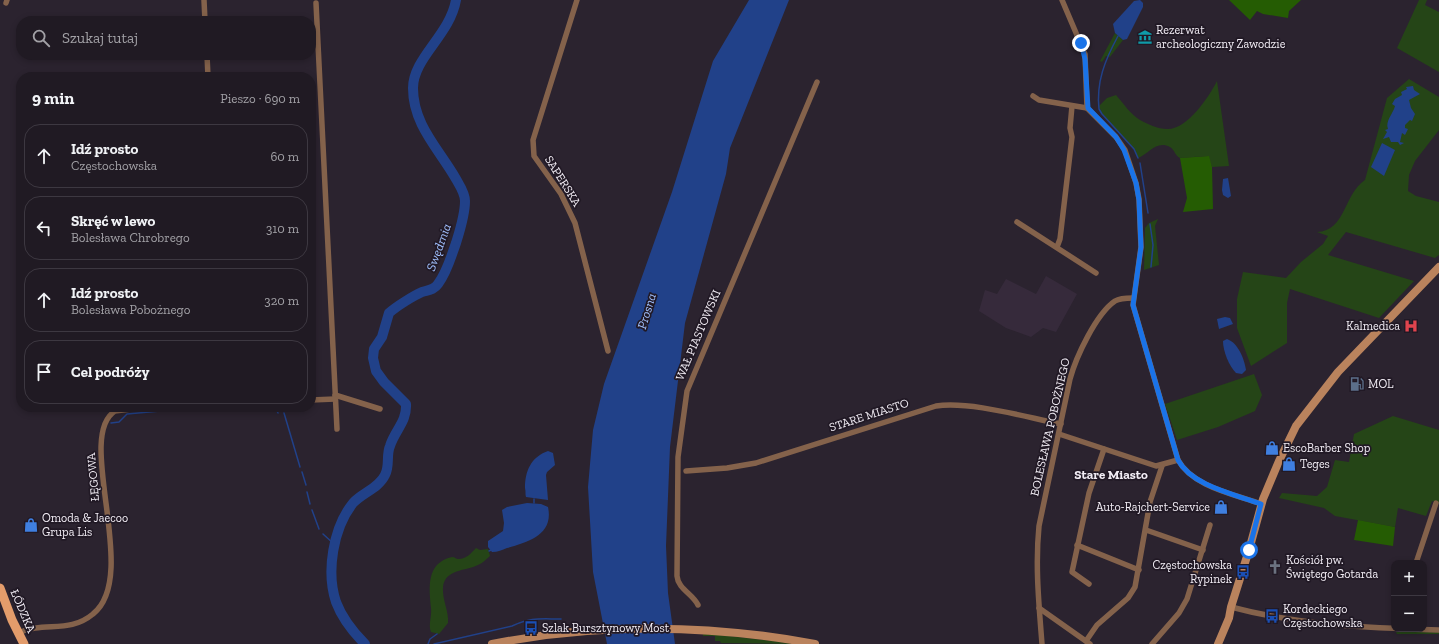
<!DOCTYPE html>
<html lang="pl">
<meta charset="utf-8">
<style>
:root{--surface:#201a23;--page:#2d2730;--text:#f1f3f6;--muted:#a2a1a6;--line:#3d3841}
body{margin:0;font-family:"Zilla Slab",serif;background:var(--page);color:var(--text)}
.controls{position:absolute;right:12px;bottom:12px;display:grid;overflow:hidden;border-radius:8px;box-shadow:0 2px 6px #0003}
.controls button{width:36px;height:36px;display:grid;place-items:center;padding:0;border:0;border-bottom:1px solid var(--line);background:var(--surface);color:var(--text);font:20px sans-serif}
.stop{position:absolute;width:12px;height:12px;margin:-9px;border:3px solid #1a73e8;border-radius:50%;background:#fff}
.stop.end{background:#1a73e8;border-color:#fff;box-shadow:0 1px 4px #0008}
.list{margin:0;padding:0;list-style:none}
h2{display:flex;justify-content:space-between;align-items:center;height:52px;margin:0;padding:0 16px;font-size:17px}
h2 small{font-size:13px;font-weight:400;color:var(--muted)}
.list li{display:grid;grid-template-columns:26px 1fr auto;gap:12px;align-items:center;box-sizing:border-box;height:64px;margin:0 8px 8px;padding:0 8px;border:1px solid var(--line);border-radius:16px}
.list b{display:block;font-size:15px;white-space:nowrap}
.list p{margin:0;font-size:13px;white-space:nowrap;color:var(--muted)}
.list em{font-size:13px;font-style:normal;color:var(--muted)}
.icon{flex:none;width:22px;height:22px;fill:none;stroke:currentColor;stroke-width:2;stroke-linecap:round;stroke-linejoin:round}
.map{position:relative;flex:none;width:1439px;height:644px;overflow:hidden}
.search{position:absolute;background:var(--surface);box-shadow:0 2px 6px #0003;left:16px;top:16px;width:300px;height:44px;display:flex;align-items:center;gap:10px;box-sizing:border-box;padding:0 14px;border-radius:16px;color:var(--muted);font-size:15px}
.panel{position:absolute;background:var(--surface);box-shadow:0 2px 6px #0003;left:16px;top:72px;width:300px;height:340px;border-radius:16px}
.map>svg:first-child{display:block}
</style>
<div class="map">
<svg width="1439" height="644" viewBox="0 0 1439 644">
<rect width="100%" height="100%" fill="#2b232f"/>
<path fill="#362a3b" d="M1046,276l31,18 -21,38 -13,-4 -12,9 -25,-9 -27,-17 6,-21 12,4 9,-15 30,15z"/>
<g fill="#254517">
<path d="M1419,0h8l-2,5 14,7v60l-42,-24z"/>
<path d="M1115,33l8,7 -13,17 -4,-1 -4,6 -2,-1z"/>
<path d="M1409,79l30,18v33l-24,31 -6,14 -1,16 8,5 23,6v53l-4,3 -89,-26 -18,23 86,26 -35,37 -89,-29 -3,14v40l-36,23 -14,-38v-29l6,-27 43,6 15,-16 22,-18 5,-8 -11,-4c29,-1 26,-37 48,-52l22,-82z"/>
<path d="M1217,81l12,85 -17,1 -4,-11 -28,2c-5,-2 -5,-8 -10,-11 -14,-7 -21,7 -32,11l-4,-9 -32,-35 -3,-8 8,-8 9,-3c7,8 15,20 24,25 7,4 18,9 27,9 20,1 42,-32 50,-48z"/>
<path d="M1158,219l-3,7 4,39 -15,5 1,-42 4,-5z"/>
<path d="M1254,374l8,21 -7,16 -37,16 -41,13 -12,-36z"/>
<path d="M1393,416l46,14v73l-7,-2 -6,15 -28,-8 -3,19 -60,-11 -11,-8 -45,-10 3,-5 35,3 10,-9 8,-27 14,2 5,-28z"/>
<path d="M476,548l4,2 8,-1 2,7c-4,3 -7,7 -12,9 -12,6 -33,4 -35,22 -1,13 6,24 5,36l-9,11 -8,-2c-3,-7 1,-16 0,-24 -2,-21 -5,-45 21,-51 3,0 4,2 6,2 9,0 13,-6 18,-11z"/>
<path d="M1396,632h43v2h-42z"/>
<path d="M703,633l96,11 -78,-1 -1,-2h-5v-5h-12z"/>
</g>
<g fill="#255c03">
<path d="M1229,0h72l-12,11 -1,7 -25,-4 -6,-3 -7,9z"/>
<path d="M1209,156l3,11 1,42 -30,3 4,-14 -7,-40z"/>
<path d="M1358,520l37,7 -2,19 -39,-6z"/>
</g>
<g fill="#214189">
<path d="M749,0h40l-59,148 -4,26 -41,149 -15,124 -4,99 2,47 7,51h-68l-14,-72 -5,-85 5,-57 11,-46 68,-192 41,-131z"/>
<path d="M1140,0l3,3v4l-16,32 -4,1 -8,-7 -2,-9 21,-23z"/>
<path d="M1413,86l1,4 6,4 -11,6 2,8 4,6 -3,7 -2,-1 -5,5v3l3,1 -3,6 -3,-2 -2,9 4,1 -4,2 -2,-3h-7l-2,-5 -6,2 4,-7 -2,-2 3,-1c-3,-8 5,-15 7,-23l-3,-2 3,-5 7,-4 -1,-3 6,-3 -1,-2z"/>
<path d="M1382,143l13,7 -11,26 -13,-9z"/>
<path d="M1228,178l3,18 -3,2 -5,-3 -1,-5 1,-11z"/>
<path d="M1225,317l5,1 3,6 -14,5 -2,-10z"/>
<path d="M1227,339c11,4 17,19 19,31l-4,4 -6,-1c-7,-7 -13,-22 -13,-32z"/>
<path d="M548,451l5,2 2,12 -8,7 -1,3 2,25 -22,-3c-1,-3 0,-5 -1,-9 0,-17 6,-31 23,-37z"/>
<path d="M527,503l14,1 7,3c6,28 -20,35 -41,41 -5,2 -9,4 -15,4l-4,-5v-6l15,-10 1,-8 -2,-13 5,-3z"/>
</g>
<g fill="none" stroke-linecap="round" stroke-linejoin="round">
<g stroke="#214189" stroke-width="1.5">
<path d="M1118,36c-13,24 -22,46 -19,73l3,5 32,35 4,9"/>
<path d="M1140,163l8,50"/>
<path d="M1150,224l3,21 -2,22"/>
<path d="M275,407l3,6"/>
<path d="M284,413l16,54"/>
<path d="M111,423l8,-1 8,-8 78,-7"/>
<path d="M302,472l4,13"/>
<path d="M307,492l3,12"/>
<path d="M534,503v-4"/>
<path d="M312,510l7,19"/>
<path d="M323,534l11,10"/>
<path d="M489,551l2,-1"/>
<path d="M428,644l2,-5 7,-5"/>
<path d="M434,644l78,-18c20,-9 27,-7 49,-7"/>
</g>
<path stroke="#214189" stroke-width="10" d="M365,644c-12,-12 -23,-26 -29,-42 -10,-30 -3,-74 17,-99 9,-10 26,-15 32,-28 5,-9 1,-20 5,-29 5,-16 17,-24 16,-42l-22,-22 -8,-11 -3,-13 1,-9 8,-12 7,-24c8,-7 24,-17 33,-21 6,-2 12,-2 16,-8 9,-12 13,-27 18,-41 4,-13 9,-28 9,-42 0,-8 -5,-15 -9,-22 -17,-30 -43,-54 -43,-91 0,-30 37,-53 43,-88"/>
<g stroke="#84624b" stroke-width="5.5">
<path d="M204,0l1,21"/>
<path d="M577,0l-44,140 1,16 27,38 14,29 33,128"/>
<path d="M1062,0l23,54 2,54 29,29 9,13 11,33 3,16 2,48 -8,58 45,155c15,27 56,34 83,44"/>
<path d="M6,3l1,-3"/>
<path d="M316,3l21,426"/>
<path d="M207,55l1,22"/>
<path d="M1033,96l6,4 48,8"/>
<path d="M1017,222l79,51"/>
<path d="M1057,247l3,-8 12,-102 -2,-9 2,-22"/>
<path d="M335,395l45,14"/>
<path d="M311,400l24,-1"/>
<path d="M1059,434l97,32 22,-6"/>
<path d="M686,471l41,-3 29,-5 180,-57c34,-5 89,11 125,18"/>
<path d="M1146,530l57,20"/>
<path d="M1077,545l62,25"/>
<path d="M1416,563l20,-60"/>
<path d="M1089,584l-17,-12 17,-79 15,-44"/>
<path d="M698,605c-5,-11 -20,-16 -21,-29l1,-119 9,-66 130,-309"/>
<path d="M1231,607c67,18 138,21 208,23"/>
<path d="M1039,608l51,36"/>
<path d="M18,633c27,-12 51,1 75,-19 48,-38 -19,-177 22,-203l32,-4"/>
<path d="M1086,641l11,-16 31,-27 7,-11 15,-85 12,-36"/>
<path d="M1042,644c-3,-39 -7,-78 -3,-118l31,-147c6,-22 26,-65 45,-78 5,-3 12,-3 18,-3"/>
<path d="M1152,644l27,-31 8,-14 23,-74"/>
</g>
<g stroke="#ba835d" stroke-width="8">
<path d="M492,644c105,-21 217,-20 323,0"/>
<path d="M1218,644l11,-26 2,-11 18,-57 14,-51 16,-38 17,-35 42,-54 101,-105"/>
</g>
<path stroke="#e39c6b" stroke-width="9" d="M0,588l12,32 12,24"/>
</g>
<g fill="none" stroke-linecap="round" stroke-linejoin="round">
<path stroke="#1a73e8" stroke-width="5" d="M1081,43l4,16 3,49 28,29 8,13 12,33 3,17 2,47 -8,58 45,155c14,26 56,34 83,44l-12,46"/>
</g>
<defs>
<symbol id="museum-bare" viewBox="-9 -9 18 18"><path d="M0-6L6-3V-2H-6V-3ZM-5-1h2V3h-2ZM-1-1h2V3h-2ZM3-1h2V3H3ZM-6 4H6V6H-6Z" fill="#0f9aa8" stroke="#211925" stroke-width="2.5" paint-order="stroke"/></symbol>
<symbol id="hospital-bare" viewBox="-9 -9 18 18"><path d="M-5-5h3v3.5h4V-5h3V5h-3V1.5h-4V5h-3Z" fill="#e0444e" stroke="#211925" stroke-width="2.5" paint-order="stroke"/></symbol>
<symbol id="fuel-bare" viewBox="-9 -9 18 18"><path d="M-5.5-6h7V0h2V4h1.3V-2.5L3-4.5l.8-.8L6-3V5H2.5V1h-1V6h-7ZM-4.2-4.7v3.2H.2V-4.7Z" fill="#5c6f8a" stroke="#211925" stroke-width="2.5" paint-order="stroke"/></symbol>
<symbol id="shop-bare" viewBox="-9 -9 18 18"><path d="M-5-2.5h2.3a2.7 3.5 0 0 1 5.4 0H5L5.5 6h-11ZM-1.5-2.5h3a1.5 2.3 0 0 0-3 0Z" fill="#3f7fe0" stroke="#211925" stroke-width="2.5" paint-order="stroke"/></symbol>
<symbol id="church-bare" viewBox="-9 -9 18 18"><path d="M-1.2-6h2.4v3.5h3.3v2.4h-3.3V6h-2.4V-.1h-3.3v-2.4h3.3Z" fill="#6b7280" stroke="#211925" stroke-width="2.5" paint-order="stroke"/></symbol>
<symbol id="bus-bare" viewBox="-9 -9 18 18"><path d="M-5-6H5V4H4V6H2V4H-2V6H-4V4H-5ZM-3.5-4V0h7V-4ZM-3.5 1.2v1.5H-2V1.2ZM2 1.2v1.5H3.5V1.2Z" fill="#1a4fb4" stroke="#211925" stroke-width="2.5" paint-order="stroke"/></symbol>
</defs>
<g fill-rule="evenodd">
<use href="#museum-bare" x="1135" y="27" width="20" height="20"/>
<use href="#hospital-bare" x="1401" y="316" width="20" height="20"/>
<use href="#fuel-bare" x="1347" y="374" width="20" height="20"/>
<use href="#shop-bare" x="1262" y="438" width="20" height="20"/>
<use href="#shop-bare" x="1279" y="454" width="20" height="20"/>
<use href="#shop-bare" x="1211" y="497" width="20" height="20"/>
<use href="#shop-bare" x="21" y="515" width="20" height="20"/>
<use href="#church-bare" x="1265" y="557" width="20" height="20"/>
<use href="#bus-bare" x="1233" y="562" width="20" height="20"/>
<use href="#bus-bare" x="1262" y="606" width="20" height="20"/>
<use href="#bus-bare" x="521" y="618" width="20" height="20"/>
</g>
<g text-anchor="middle" stroke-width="3.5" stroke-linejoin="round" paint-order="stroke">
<g font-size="12" fill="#f2edf5" stroke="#211925" text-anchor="start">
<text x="1156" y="34">Rezerwat<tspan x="1156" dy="14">archeologiczny Zawodzie</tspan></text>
<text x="1400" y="330" text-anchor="end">Kalmedica</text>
<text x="1368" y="388">MOL</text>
<text x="1283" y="452">EscoBarber Shop</text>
<text x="1300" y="468">Teges</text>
<text x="1210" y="511" text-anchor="end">Auto-Rajchert-Service</text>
<text x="42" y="522">Omoda &amp; Jaecoo<tspan x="42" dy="14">Grupa Lis</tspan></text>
<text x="1286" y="564">Kościół pw.<tspan x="1286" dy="14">Świętego Gotarda</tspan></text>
<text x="1232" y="569" text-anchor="end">Częstochowska<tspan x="1232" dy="14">Rypinek</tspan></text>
<text x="1283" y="613">Kordeckiego<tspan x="1283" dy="14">Częstochowska</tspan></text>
<text x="542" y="632">Szlak Bursztynowy Most</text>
</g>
<g font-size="12" fill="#f2edf5" stroke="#211925">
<text transform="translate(563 181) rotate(58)" y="4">SAPERSKA</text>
<text transform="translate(698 335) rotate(-67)" y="4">WAŁ PIASTOWSKI</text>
<text transform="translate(869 415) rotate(-18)" y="4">STARE MIASTO</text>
<text transform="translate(1050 427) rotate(-77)" y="4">BOLESŁAWA POBOŻNEGO</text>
<text transform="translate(93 477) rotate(-95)" y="4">ŁĘGOWA</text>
<text transform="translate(23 611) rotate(67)" y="4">ŁÓDZKA</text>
</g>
<g font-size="13" font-style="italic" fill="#a1c0fe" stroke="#211925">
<text transform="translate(438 247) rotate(-70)" y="5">Swędrnia</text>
<text transform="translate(646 311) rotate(-73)" y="5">Prosna</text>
</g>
<g font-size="13" font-weight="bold" fill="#f2edf5" stroke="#211925">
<text x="1111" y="479">Stare Miasto</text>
</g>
</g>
</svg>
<div class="controls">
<button>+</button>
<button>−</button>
</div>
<div class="stop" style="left:1249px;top:550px"></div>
<div class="stop end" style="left:1081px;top:43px"></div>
<div class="search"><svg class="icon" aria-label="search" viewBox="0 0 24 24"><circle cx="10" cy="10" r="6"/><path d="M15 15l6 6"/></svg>Szukaj tutaj</div>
<section class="panel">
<h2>9 min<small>Pieszo · 690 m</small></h2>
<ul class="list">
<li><svg class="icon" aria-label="ahead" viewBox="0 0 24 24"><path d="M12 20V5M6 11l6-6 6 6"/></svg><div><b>Idź prosto</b><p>Częstochowska</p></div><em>60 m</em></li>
<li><svg class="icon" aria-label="left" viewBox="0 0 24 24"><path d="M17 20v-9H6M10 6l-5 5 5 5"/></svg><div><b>Skręć w lewo</b><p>Bolesława Chrobrego</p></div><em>310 m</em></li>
<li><svg class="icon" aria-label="ahead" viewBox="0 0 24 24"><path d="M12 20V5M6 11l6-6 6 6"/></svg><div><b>Idź prosto</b><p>Bolesława Pobożnego</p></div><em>320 m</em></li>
<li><svg class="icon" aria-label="arrive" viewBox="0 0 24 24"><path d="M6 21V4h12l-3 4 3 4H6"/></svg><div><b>Cel podróży</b></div></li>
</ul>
</section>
</div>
